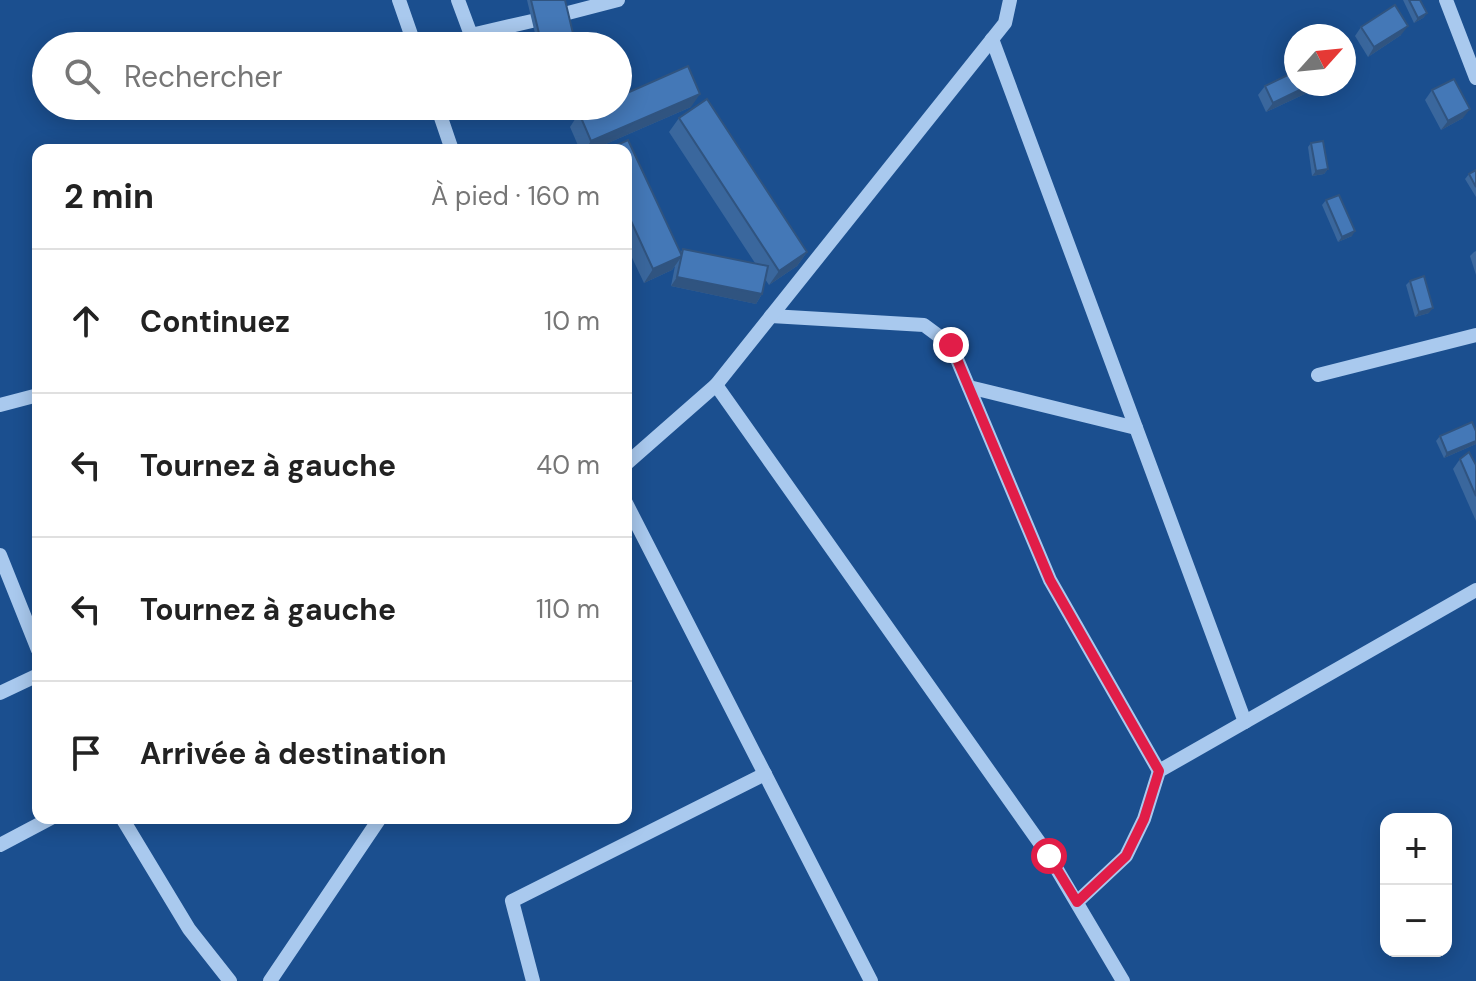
<!DOCTYPE html>
<html lang="fr">
<meta charset="utf-8">
<style>
:root{--surface:#fff;--page:#f6f6f6;--text:#222;--muted:#767676;--line:#e0e0e0}
body{margin:0;font-family:"DM Sans",sans-serif;background:var(--page);color:var(--text)}
.controls{position:absolute;right:24px;bottom:24px;display:grid;overflow:hidden;border-radius:16px;box-shadow:0 4px 20px #0003}
.controls button{width:72px;height:72px;display:grid;place-items:center;padding:0;border:0;border-bottom:2px solid var(--line);background:var(--surface);color:var(--text);font:40px sans-serif}
.compass{position:absolute;left:1284px;top:24px;width:72px;height:72px;border-radius:50%;background:var(--surface);box-shadow:0 4px 20px #0003;rotate:63deg}
.stop{position:absolute;width:24px;height:24px;margin:-18px;border:6px solid #e11d48;border-radius:50%;background:#fff}
.stop.end{background:#e11d48;border-color:#fff;box-shadow:0 2px 8px #0008}
.list{margin:0;padding:0;list-style:none}
h2{display:flex;justify-content:space-between;align-items:center;height:104px;margin:0;padding:0 32px;font-size:34px}
h2 small{font-size:26px;font-weight:400;color:var(--muted)}
.list li{display:grid;grid-template-columns:52px 1fr auto;gap:24px;align-items:center;box-sizing:border-box;height:144px;padding:0 32px;border-top:2px solid var(--line)}
.list b{display:block;font-size:30px;white-space:nowrap}
.list em{font-size:26px;font-style:normal;color:var(--muted)}
.icon{flex:none;width:44px;height:44px;fill:none;stroke:currentColor;stroke-width:2;stroke-linecap:round;stroke-linejoin:round}
.map{position:relative;flex:none;width:1476px;height:981px;overflow:hidden}
.search{position:absolute;background:var(--surface);box-shadow:0 4px 20px #0003;left:32px;top:32px;width:600px;height:88px;display:flex;align-items:center;gap:20px;box-sizing:border-box;padding:0 28px;border-radius:44px;color:var(--muted);font-size:30px}
.panel{position:absolute;background:var(--surface);box-shadow:0 4px 20px #0003;left:32px;top:144px;width:600px;height:680px;border-radius:16px}
.map>svg:first-child{display:block}
</style>
<div class="map">
<svg width="1476" height="981" viewBox="0 0 1476 981">
<rect width="100%" height="100%" fill="#1b4f8f"/>
<g fill="none" stroke-linecap="round" stroke-linejoin="round">
<g stroke="#a9c9ee" stroke-width="14">
<path d="M399,0l16,46"/>
<path d="M458,0l13,35 61,-14"/>
<path d="M1446,0l30,78"/>
<path d="M564,14l54,-14"/>
<path d="M992,39l253,683"/>
<path d="M437,106l15,44"/>
<path d="M771,316l153,9 27,20 99,235 109,191"/>
<path d="M1318,375l158,-40"/>
<path d="M716,385l333,471 74,125"/>
<path d="M969,387l167,41"/>
<path d="M0,405l38,-10"/>
<path d="M626,464l90,-79 289,-362 5,-23"/>
<path d="M626,503l245,478"/>
<path d="M0,555l38,95"/>
<path d="M0,693l38,-18"/>
<path d="M122,818l67,111 41,52"/>
<path d="M0,845l51,-27"/>
<path d="M1077,902l49,-46 18,-37 15,-48 317,-181"/>
<path d="M270,981l110,-163"/>
<path d="M533,981l-21,-80 253,-127"/>
</g>
</g>
<g fill="#3a679d">
<path d="M527,0h38l11,46h-38z"/>
<path d="M1403,0h17l7,13 -4,5 -9,5z"/>
<path d="M1361,27l40,8 -33,22 -13,-21z"/>
<path d="M1296,84h30l-60,28 -8,-17 7,-9z"/>
<path d="M1432,90l31,28 -22,12 -16,-30z"/>
<path d="M691,107l-99,43h-12l-10,-23 9,-14z"/>
<path d="M679,118l128,134 -10,14 -28,19 -4,-6 -3,15 -6,10 -85,-18 4,-20 -3,4 -28,13 -18,-38v-95l54,103 3,-4 72,14 -86,-131z"/>
<path d="M1311,143l17,26 -4,5 -12,2 -4,-29z"/>
<path d="M1476,170v27l-11,-18 4,-5z"/>
<path d="M1326,200l26,36 -14,6 -16,-37z"/>
<path d="M1476,251v24l-6,-19 4,-4z"/>
<path d="M1410,281l19,32 -14,4 -9,-32z"/>
<path d="M1440,436l36,8 -32,14 -8,-17z"/>
<path d="M1460,459l16,6v56l-23,-52z"/>
</g>
<g fill="#305480">
<path d="M1427,13l-4,5 -9,5 4,-5z"/>
<path d="M1408,26l-7,9 -33,22 6,-10z"/>
<path d="M1312,84h14l-60,28 7,-9z"/>
<path d="M700,94l-9,13 -99,43h-7l6,-9z"/>
<path d="M1470,109l-7,9 -22,12 7,-9z"/>
<path d="M1328,169l-4,5 -12,2 4,-5z"/>
<path d="M1355,231l-3,5 -14,6 4,-5z"/>
<path d="M807,252l-10,14 -28,19 10,-14z"/>
<path d="M682,256l-10,14 -28,13 9,-14z"/>
<path d="M677,277l85,17 -6,10 -85,-18z"/>
<path d="M1433,308l-4,5 -14,4 4,-5z"/>
<path d="M1476,441v3l-32,14 3,-5z"/>
</g>
<g fill="#4478b7" stroke="#305480" stroke-width="2">
<path d="M531,0h34l11,46h-34z"/>
<path d="M1409,0h11l7,13 -9,5z"/>
<path d="M1395,5l13,21 -34,21 -13,-20z"/>
<path d="M688,66l12,28 -109,47 -12,-28 17,-7h22v-9z"/>
<path d="M1296,71v13h16l-39,19 -8,-17z"/>
<path d="M1454,79l16,30 -22,12 -16,-31z"/>
<path d="M707,99l100,153 -28,19 -100,-153z"/>
<path d="M628,140l54,116 -29,13 -27,-59v-60h-20z"/>
<path d="M1323,141l5,28 -12,2 -5,-28z"/>
<path d="M1476,170v17l-7,-13z"/>
<path d="M1339,195l16,36 -13,6 -16,-37z"/>
<path d="M683,249l85,17 -6,28 -85,-17z"/>
<path d="M1424,276l9,32 -14,4 -9,-31z"/>
<path d="M1472,422l4,9v10l-29,12 -7,-17z"/>
<path d="M1469,452l7,13v31l-16,-37z"/>
</g>
<g fill="none" stroke-linecap="round" stroke-linejoin="round">
<path stroke="#e11d48" stroke-width="10" d="M951,345l99,235 109,191 -15,48 -18,37 -49,46 -28,-46"/>
</g>
</svg>
<div class="controls">
<button>+</button>
<button>−</button>
</div>
<svg class="compass" viewBox="-18 -18 36 36"><path d="M0-13l5 13h-10z" fill="#e53935"/><path d="M0 13l5-13h-10z" fill="#767676"/></svg>
<div class="stop" style="left:1049px;top:856px"></div>
<div class="stop end" style="left:951px;top:345px"></div>
<div class="search"><svg class="icon" aria-label="search" viewBox="0 0 24 24"><circle cx="10" cy="10" r="6"/><path d="M15 15l6 6"/></svg>Rechercher</div>
<section class="panel">
<h2>2 min<small>À pied · 160 m</small></h2>
<ul class="list">
<li><svg class="icon" aria-label="ahead" viewBox="0 0 24 24"><path d="M12 20V5M6 11l6-6 6 6"/></svg><div><b>Continuez</b></div><em>10 m</em></li>
<li><svg class="icon" aria-label="left" viewBox="0 0 24 24"><path d="M17 20v-9H6M10 6l-5 5 5 5"/></svg><div><b>Tournez à gauche</b></div><em>40 m</em></li>
<li><svg class="icon" aria-label="left" viewBox="0 0 24 24"><path d="M17 20v-9H6M10 6l-5 5 5 5"/></svg><div><b>Tournez à gauche</b></div><em>110 m</em></li>
<li><svg class="icon" aria-label="arrive" viewBox="0 0 24 24"><path d="M6 21V4h12l-3 4 3 4H6"/></svg><div><b>Arrivée à destination</b></div></li>
</ul>
</section>
</div>
